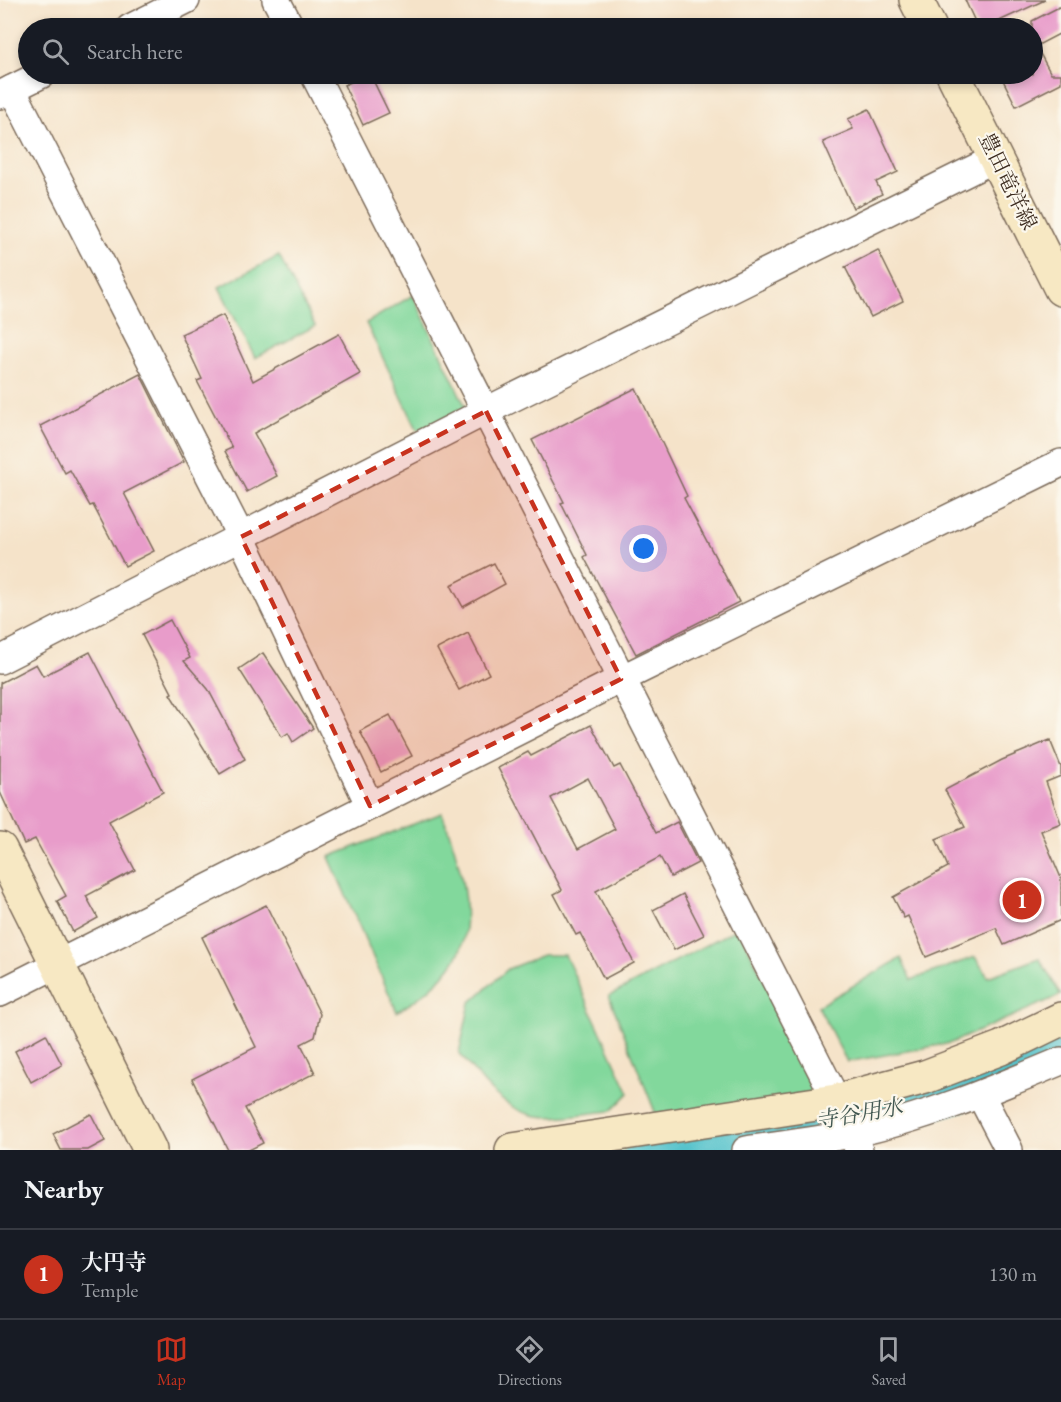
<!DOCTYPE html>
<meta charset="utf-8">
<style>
:root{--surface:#171b24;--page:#20242c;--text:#f1f3f6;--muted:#9ea1a6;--line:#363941;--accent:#c8321e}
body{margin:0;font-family:"EB Garamond","Noto Serif JP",serif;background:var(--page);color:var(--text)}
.you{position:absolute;left:644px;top:549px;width:21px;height:21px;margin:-15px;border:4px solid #fff;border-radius:50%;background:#1a73e8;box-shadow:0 0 0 9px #1a73e833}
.badge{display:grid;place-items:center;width:39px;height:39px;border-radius:50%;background:var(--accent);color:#fff;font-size:20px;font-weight:700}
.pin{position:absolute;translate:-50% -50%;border:3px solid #fff;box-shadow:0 2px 6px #0006}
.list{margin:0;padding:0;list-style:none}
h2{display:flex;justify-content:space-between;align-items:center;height:78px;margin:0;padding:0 24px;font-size:26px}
h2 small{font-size:20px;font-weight:400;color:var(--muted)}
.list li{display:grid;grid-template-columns:39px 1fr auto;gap:18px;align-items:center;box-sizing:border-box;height:90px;padding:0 24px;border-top:2px solid var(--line)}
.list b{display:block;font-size:22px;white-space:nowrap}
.list p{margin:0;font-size:20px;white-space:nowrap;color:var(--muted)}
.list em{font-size:20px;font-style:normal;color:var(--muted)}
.icon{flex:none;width:33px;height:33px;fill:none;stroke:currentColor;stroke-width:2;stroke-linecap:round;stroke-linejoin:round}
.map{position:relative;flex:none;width:1061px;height:1150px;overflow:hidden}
.search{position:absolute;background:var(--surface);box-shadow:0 3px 9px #0003;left:18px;right:18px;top:18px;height:66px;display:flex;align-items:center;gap:15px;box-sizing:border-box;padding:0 21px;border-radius:33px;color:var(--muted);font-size:22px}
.sheet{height:168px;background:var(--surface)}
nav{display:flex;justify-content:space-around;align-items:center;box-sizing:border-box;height:84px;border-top:2px solid var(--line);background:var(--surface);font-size:16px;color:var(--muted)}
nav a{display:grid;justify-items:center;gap:3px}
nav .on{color:var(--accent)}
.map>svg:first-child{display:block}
</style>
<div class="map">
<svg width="1061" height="1150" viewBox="0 0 1061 1150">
<rect width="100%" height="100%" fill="#fbf7ec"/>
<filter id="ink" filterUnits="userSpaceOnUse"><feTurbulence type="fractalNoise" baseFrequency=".0167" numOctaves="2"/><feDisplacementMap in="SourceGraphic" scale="12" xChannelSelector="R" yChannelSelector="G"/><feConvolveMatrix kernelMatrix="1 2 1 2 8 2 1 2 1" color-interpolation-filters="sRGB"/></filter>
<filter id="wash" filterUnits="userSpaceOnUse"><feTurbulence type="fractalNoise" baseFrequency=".008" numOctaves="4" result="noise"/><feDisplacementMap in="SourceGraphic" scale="24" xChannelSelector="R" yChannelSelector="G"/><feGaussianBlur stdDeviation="1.35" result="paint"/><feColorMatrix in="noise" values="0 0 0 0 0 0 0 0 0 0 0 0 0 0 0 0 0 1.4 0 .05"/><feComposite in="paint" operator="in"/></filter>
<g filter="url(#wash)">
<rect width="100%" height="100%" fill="#f5e3c9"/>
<g fill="#82d89c" stroke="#5e815d" stroke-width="1.5">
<path d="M279,256l36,70 -60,32 -36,-71z"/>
<path d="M413,295l53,113 -48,23 -52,-108z"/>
<path d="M442,813c15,37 37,111 13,147 -15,23 -35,38 -58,52l-68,-155z"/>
<path d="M738,928l84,166 -165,23 -48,-121z"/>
<path d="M543,955h22l64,138 -18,18c-22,2 -59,9 -79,4 -32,-8 -54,-38 -73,-62l11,-50 38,-34z"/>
<path d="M975,957l13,20 51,-19 22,37 -110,48 -104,19 -29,-56 83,-48 10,22z"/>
<path d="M1061,1015v38l-174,65 -181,32h-194l324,-49z"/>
</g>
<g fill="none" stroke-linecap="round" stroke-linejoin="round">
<path stroke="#56c3cc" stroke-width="46" d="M648,1150l255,-44 59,-18 99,-45"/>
</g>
<g id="blocks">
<g fill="#e89cca" fill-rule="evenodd">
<path d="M965,0h80l-61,28h-6z"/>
<path d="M1061,6v27l-25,13 15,28h10v9l-45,23 -16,-32h32v-53z"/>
<path d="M370,74l19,39 -26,12 -19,-40z"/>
<path d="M869,109l29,63 -22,10 6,12 -29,14 -30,-66 30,-13 -5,-10z"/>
<path d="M878,250l25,51 -32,16 -26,-50z"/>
<path d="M223,315l30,66 86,-47 21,40 -106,59 23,43 -30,16 -22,-41 7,-3 -35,-67 5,-2 -21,-45z"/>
<path d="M140,374l44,88 -60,31 30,58 -29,15 -32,-61 -3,1 -20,-36 -5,3 -25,-47z"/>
<path d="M636,388l51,108 -3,2 55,104 -103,52 -52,-97 3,-2 -26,-52 3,-1 -32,-62z"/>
<path d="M494,563l11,21 -42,23 -12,-22z"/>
<path d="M170,620l20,38 -6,3 24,28 37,70 -25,15 -50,-80 2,-1 -30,-58z"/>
<path d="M468,633l21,41 -30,16 -22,-41z"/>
<path d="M90,652l73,140 -54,29 26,49 -49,26 12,22 -25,14 -16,-31 9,-5 -31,-57 -11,5 -24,-52v-109l36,-19 7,12z"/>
<path d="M263,653l50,75 -20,14 -5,-9 -6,4 -43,-68z"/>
<path d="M390,715l22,41 -31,16 -21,-41z"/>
<path d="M591,725l23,43 6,-3 36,68 21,-11 21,41 -27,14 -11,-20 -64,34 38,72 -30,16 -24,-46 -4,2 -22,-41 8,-4 -64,-122 30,-16 3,4zM588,778l27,51 -37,20 -27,-51z"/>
<path d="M1050,740l11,27v9l-15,6 15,41 -20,8 20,47v42l-57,25 -8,-17 -70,29 -18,-41 -4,2 -11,-21 55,-30 -12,-28 29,-12 -20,-37 57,-30z"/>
<path d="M683,894l21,41 -30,15 -21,-40z"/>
<path d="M266,905l54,109 -5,23 -14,7 14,29 -70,35 18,35 -14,7h-21l-36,-71 64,-32 -54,-110z"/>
<path d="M46,1034l16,31 -31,17 -16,-31z"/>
<path d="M91,1114l14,27 -17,9h-27l-8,-16z"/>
</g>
</g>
</g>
<g filter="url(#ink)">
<use href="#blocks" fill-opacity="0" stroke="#7c6b5a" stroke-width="1.5"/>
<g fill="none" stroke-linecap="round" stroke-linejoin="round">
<defs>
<g id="street">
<path d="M276,0l15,28"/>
<path d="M130,28l56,-28"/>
<path d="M314,74l524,1029 21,47"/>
<path d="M12,89l229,448 129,269"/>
<path d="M0,95l42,-21"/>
<path d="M0,660l486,-249 510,-253"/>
<path d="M0,993l621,-314 440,-216"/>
<path d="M981,1096l28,54"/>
<path d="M746,1150c34,-5 69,-9 104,-16 73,-15 142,-44 211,-73"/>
</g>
<g id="secondary">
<path d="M916,0l14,28"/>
<path d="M953,74l108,215"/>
<path d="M0,849l150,301"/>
<path d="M512,1150l324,-49 89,-24 76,-29 60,-29"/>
</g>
</defs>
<use href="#street" stroke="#7c6b5a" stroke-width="30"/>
<use href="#secondary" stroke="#7c6b5a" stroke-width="36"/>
<use href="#street" stroke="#fff" stroke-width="27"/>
<use href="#secondary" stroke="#f7e8c3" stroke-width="33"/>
</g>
</g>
<path fill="#c8321e" fill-opacity="0.2" stroke="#c8321e" stroke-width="4.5" stroke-dasharray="12 8" stroke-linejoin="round" d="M486,411l135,268 -251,127 -129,-269z"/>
<g text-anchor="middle" stroke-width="4.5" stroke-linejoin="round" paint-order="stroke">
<g font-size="21" fill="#3b2a1e" stroke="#fbf7ec">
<text transform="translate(1008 181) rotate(64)" y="7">豊田竜洋線</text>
</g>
<g font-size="22" font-style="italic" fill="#435852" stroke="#fbf7ec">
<text transform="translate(859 1113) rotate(-10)" y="8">寺谷用水</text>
</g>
</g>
</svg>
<div class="you"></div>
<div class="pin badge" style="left:1022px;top:900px">1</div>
<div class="search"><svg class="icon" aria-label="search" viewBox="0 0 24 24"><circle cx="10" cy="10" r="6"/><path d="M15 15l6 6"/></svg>Search here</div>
</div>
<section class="sheet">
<h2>Nearby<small></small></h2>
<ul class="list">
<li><span class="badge">1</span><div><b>大円寺</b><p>Temple</p></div><em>130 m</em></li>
</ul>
</section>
<nav>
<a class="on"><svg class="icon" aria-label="map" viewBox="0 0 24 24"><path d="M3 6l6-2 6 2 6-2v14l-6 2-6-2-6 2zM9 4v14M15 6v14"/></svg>Map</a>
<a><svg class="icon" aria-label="directions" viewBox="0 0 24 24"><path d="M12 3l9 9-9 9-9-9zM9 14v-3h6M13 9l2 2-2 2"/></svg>Directions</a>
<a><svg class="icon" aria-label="saved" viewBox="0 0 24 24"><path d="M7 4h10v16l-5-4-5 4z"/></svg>Saved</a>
</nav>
